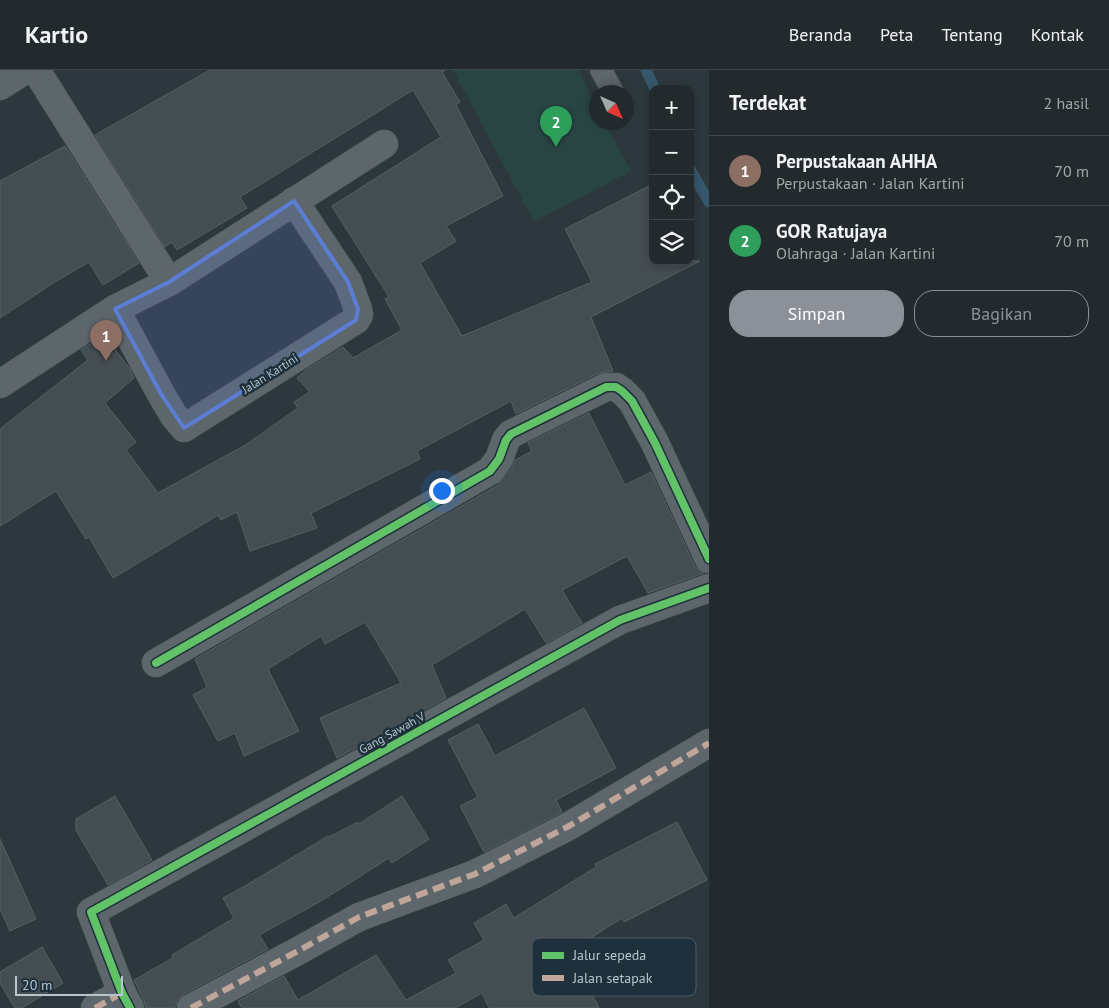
<!DOCTYPE html>
<html lang="id">
<meta charset="utf-8">
<style>
:root{--surface:#222a2e;--page:#2a3236;--text:#f1f3f6;--muted:#a2a7aa;--line:#3f464a;--accent:#8c9099}
body{margin:0;font-family:"PT Sans",sans-serif;background:var(--page);color:var(--text)}
.controls{position:absolute;right:15px;top:15px;display:grid;overflow:hidden;border-radius:10px;box-shadow:0 2px 8px #0003}
.controls button{width:45px;height:45px;display:grid;place-items:center;padding:0;border:0;border-bottom:1px solid var(--line);background:var(--surface);color:var(--text);font:25px sans-serif}
.compass{position:absolute;left:589px;top:15px;width:45px;height:45px;border-radius:50%;background:var(--surface);box-shadow:0 2px 8px #0003;rotate:135deg}
.scale{position:absolute;left:15px;bottom:12px;width:108px;box-sizing:border-box;padding-left:5px;border:2px solid #b7c5cf;border-top:0;font-size:14px;line-height:18px;white-space:nowrap;color:#b7c5cf;-webkit-text-stroke:4px #1e303b;paint-order:stroke}
.you{position:absolute;left:441px;top:420px;width:18px;height:18px;margin:-12px;border:4px solid #fff;border-radius:50%;background:#1a73e8;box-shadow:0 0 0 8px #1a73e833}
.badge{display:grid;place-items:center;width:32px;height:32px;border-radius:50%;background:var(--accent);color:#fff;font-size:16px;font-weight:700}
.pin{position:absolute;translate:-50% -41px;filter:drop-shadow(0 1px 2px #0008)}
.pin::after{content:'';position:absolute;top:26px;width:18px;height:15px;background:inherit;clip-path:polygon(0 0,100% 0,50% 100%)}
.list{margin:0;padding:0;list-style:none}
h2{display:flex;justify-content:space-between;align-items:center;height:65px;margin:0;padding:0 20px;font-size:21px}
h2 small{font-size:16px;font-weight:400;color:var(--muted)}
.list li{display:grid;grid-template-columns:32px 1fr auto;gap:15px;align-items:center;box-sizing:border-box;height:70px;padding:0 20px;border-top:1px solid var(--line)}
.list b{display:block;font-size:19px;white-space:nowrap}
.list p{margin:0;font-size:16px;white-space:nowrap;color:var(--muted)}
.list em{font-size:16px;font-style:normal;color:var(--muted)}
.actions{display:flex;gap:10px;padding:15px 20px}
.actions a{flex:1;padding:11px 0;border:1px solid var(--accent);border-radius:20px;text-align:center;font-size:18px;color:var(--accent)}
.actions .main{background:var(--accent);color:#fff}
.icon{flex:none;width:28px;height:28px;fill:none;stroke:currentColor;stroke-width:2;stroke-linecap:round;stroke-linejoin:round}
.map{position:relative;flex:none;width:709px;height:938px;overflow:hidden}
header{display:flex;align-items:center;gap:30px;box-sizing:border-box;height:70px;padding:0 25px;background:var(--surface);border-bottom:1px solid var(--line)}
header strong{font-size:24px}
nav{display:flex;gap:28px;margin-inline-start:auto;font-size:18px}
main{display:flex}
aside{flex:1;background:var(--surface)}
.map>svg:first-child{display:block}
</style>
<header>
<strong>Kartio</strong>
<nav><a>Beranda</a><a>Peta</a><a>Tentang</a><a>Kontak</a></nav>
</header>
<main>
<div class="map">
<svg width="709" height="938" viewBox="0 0 709 938">
<rect width="100%" height="100%" fill="#2d383e"/>
<path fill="#284544" d="M453,0h125l18,36v16l9,1 26,48 -97,51z"/>
<g fill="none" stroke-linecap="round" stroke-linejoin="round">
<g stroke="#35566b" stroke-width="11">
<path d="M646,0l9,19"/>
<path d="M690,99l19,33"/>
</g>
</g>
<g fill="#444d52" stroke="#556065">
<path d="M210,0h235l-3,2 18,30 -4,3 47,91 -57,30 10,15 -36,22 42,73 130,-54 -27,-53 88,-45v77h47l-109,56 22,54 -14,2 -83,41 -5,-13 -94,50 3,8 -109,54 6,15 -67,23 -13,-39 -16,8 -3,-5 -105,63 -24,-41 -3,2 -30,-48 -56,35v-97l88,-69 -7,-10 23,-15 26,34 4,9 -29,25 31,39 -10,8 32,43 89,-49 51,-36 -4,-6 16,-10 -13,-14 10,-9 36,-22 10,11 49,-28 -17,-31 4,-2 -57,-91 109,-69 -28,-47 -173,107 7,11 -70,42 -5,-8 -7,5 -70,-112z"/>
<path d="M65,76l74,117 -36,22 -14,-23 -36,21 -53,35v-137z"/>
<path d="M589,343l36,72 26,-13 44,94 5,5 4,2 -56,20 -21,-37 -65,34 20,33 -36,20 -21,-34 -93,56 14,33 -109,60 -17,-40 81,-35 -36,-61 -40,22 -4,-8 -53,33 31,62 -55,25 -9,-23 -17,8 -25,-46 14,-8 -12,-28 303,-174 4,-5 10,-12 3,-8 17,-9 -4,-8z"/>
<path d="M584,638l32,60 -60,32 6,12 -78,40 -24,-46 18,-9 -30,-57 30,-16 17,32z"/>
<path d="M115,726l37,64 -44,25 -32,-55v-11z"/>
<path d="M402,726l27,43 -37,24 -3,-5 -68,43 -62,34 9,14 -84,45 -6,6 -3,8h-29l-2,-7 -10,-21 39,-22 -1,-3 62,-37 -11,-20 22,-12 83,-50 1,1 29,-15 1,2z"/>
<path d="M677,752l30,58 -83,42 -2,-4 -52,33 29,57h-110l-7,-15 -27,15h-213l-4,-7 46,-25 14,24 78,-45 30,45 50,-27 -8,-13 36,-20 -10,-17 32,-19 8,14 82,-51 -1,-3z"/>
<path d="M0,769l36,80 -26,12 -10,-22z"/>
<path d="M42,877l21,36 -41,25h-7l-15,-25v-11z"/>
</g>
<g fill="none" stroke-linecap="round" stroke-linejoin="round">
<defs>
<path id="lane" d="M601,0l12,22"/>
<g id="street">
<path d="M36,0l133,212"/>
<path d="M0,16l25,-16"/>
<path d="M115,239l46,85 13,22 10,12 172,-108 3,-5 -1,-6 -10,-27 -54,-81"/>
<path d="M0,314l115,-75 54,-27 215,-138"/>
<path d="M156,593l334,-192 9,-12 7,-19 5,-6 95,-47h10l6,4 10,10 23,42 54,116"/>
<path d="M95,938l27,-15"/>
<path d="M130,938l-8,-15 -31,-81 529,-292 89,-32"/>
<path d="M191,938l107,-57 61,-34 116,-43 94,-48 140,-83"/>
</g>
</defs>
<use href="#lane" stroke="#4c5358" stroke-width="23"/>
<use href="#street" stroke="#4c5358" stroke-width="29"/>
<use href="#lane" stroke="#5d666b" stroke-width="21"/>
<use href="#street" stroke="#5d666b" stroke-width="28"/>
<g stroke="#c0a59a" stroke-width="6" stroke-dasharray="12 6" stroke-linecap="butt">
<path d="M95,938l27,-15"/>
<path d="M191,938l107,-57 61,-34 116,-43 94,-48 140,-83"/>
</g>
<defs>
<g id="cycleway">
<path d="M156,593l334,-192 9,-12 7,-19 5,-6 95,-47h10l6,4 10,10 23,42 54,116"/>
<path d="M130,938l-8,-15 -31,-81 529,-292 89,-32"/>
</g>
</defs>
<use href="#cycleway" stroke="#1e303b" stroke-width="11"/>
<use href="#cycleway" stroke="#61c268" stroke-width="8"/>
</g>
<path fill="#5b7ed4" fill-opacity="0.2" stroke="#5b7ed4" stroke-width="4" stroke-linejoin="round" d="M294,131l54,81 10,27 -2,11 -172,108 -23,-34 -46,-85 54,-27z"/>
<g text-anchor="middle" stroke-width="5" stroke-linejoin="round" paint-order="stroke">
<g font-size="12" fill="#b7c5cf" stroke="#1e303b">
<text transform="translate(270 304) rotate(-32)" y="4">Jalan Kartini</text>
<text transform="translate(392 663) rotate(-29)" y="4">Gang Sawah V</text>
</g>
</g>
<rect x="532" y="868" width="164" height="58" rx="8" fill="#1e303b" stroke="#4c5d67" stroke-width="1"/>
<rect x="542" y="882" width="22" height="7" fill="#61c268"/>
<rect x="542" y="905" width="22" height="6" fill="#c0a59a"/>
<g font-size="14" fill="#b7c5cf">
<text x="573" y="890">Jalur sepeda</text>
<text x="573" y="913">Jalan setapak</text>
</g>
</svg>
<div class="controls">
<button>+</button>
<button>−</button>
<button><svg class="icon" aria-label="locate" viewBox="0 0 24 24"><circle cx="12" cy="12" r="6"/><path d="M12 2v4M12 18v4M2 12h4M18 12h4"/></svg></button>
<button><svg class="icon" aria-label="layers" viewBox="0 0 24 24"><path d="M12 4l9 5-9 5-9-5zM3 14l9 5 9-5"/></svg></button>
</div>
<svg class="compass" viewBox="-18 -18 36 36"><path d="M0-13l5 13h-10z" fill="#e53935"/><path d="M0 13l5-13h-10z" fill="#a2a7aa"/></svg>
<div class="scale">20 m</div>
<div class="you"></div>
<div class="pin badge" style="left:106px;top:291px;background:#8d6e63">1</div>
<div class="pin badge" style="left:556px;top:77px;background:#2e9e5b">2</div>
</div>
<aside>
<h2>Terdekat<small>2 hasil</small></h2>
<ul class="list">
<li><span class="badge" style="background:#8d6e63">1</span><div><b>Perpustakaan AHHA</b><p>Perpustakaan · Jalan Kartini</p></div><em>70 m</em></li>
<li><span class="badge" style="background:#2e9e5b">2</span><div><b>GOR Ratujaya</b><p>Olahraga · Jalan Kartini</p></div><em>70 m</em></li>
</ul>
<div class="actions"><a class="main">Simpan</a><a>Bagikan</a></div>
</aside>
</main>
